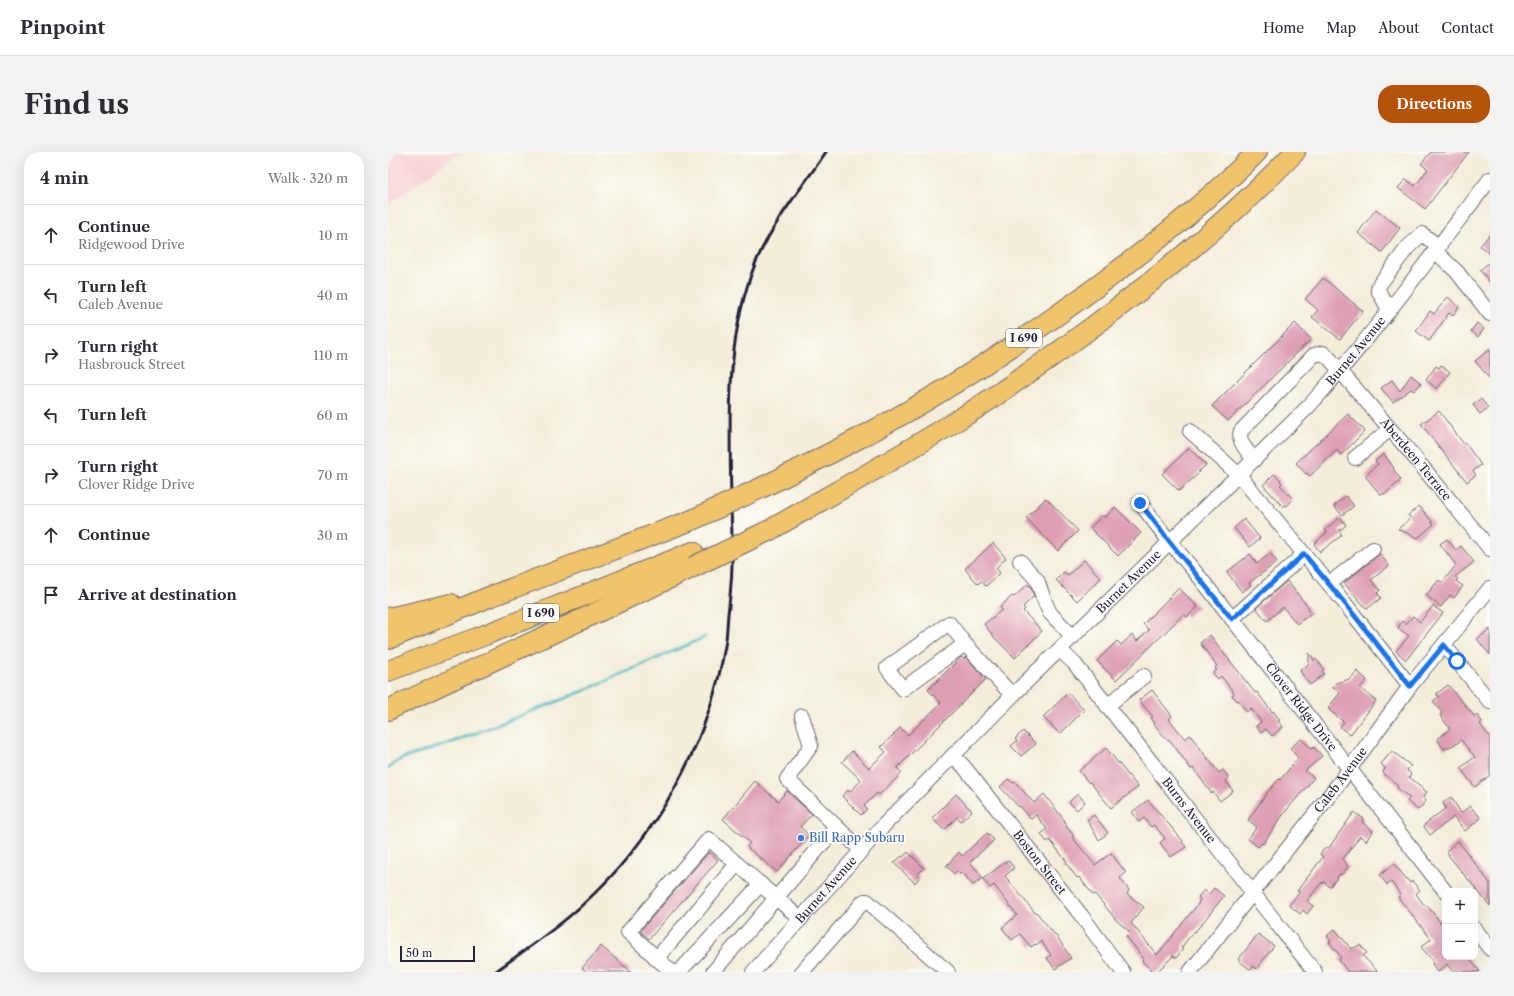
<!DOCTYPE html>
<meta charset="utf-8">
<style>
:root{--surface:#fff;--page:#f2f2f3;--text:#2b2b33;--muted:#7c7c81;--line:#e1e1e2;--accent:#b45309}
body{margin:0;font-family:"Libre Caslon Text",serif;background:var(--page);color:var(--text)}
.controls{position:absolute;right:12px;bottom:12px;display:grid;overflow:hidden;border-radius:8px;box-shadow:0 4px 16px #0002}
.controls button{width:36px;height:36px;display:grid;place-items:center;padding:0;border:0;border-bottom:1px solid var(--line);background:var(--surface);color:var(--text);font:20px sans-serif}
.scale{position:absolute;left:12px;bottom:10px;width:75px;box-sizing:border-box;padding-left:4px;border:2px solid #22223b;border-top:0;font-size:11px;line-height:14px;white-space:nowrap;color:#22223b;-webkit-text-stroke:3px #fdfcf7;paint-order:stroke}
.stop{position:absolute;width:12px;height:12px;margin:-9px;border:3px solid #1a73e8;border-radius:50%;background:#fff}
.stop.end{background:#1a73e8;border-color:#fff;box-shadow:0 1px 4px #0008}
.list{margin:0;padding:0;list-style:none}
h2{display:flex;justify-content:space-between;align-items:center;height:52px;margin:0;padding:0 16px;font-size:17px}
h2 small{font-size:13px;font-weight:400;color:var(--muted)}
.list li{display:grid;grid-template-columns:26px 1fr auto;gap:12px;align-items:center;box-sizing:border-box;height:60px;padding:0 16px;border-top:1px solid var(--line)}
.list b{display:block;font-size:15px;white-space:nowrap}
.list p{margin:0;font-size:13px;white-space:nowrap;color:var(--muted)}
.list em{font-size:13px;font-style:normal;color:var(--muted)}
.icon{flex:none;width:22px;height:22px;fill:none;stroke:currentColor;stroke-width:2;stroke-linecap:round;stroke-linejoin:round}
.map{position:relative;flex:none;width:1102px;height:820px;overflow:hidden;border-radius:16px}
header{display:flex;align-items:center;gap:24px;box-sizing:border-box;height:56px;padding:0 20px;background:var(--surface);border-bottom:1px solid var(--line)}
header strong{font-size:19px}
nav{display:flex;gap:22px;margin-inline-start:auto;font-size:14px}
.intro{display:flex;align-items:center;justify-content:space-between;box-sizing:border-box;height:96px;padding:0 24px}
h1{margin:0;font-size:28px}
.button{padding:10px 18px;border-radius:16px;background:var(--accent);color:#fff;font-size:14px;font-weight:700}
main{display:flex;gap:24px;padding:0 24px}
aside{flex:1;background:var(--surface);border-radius:16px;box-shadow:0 4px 16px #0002}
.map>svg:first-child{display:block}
</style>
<header>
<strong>Pinpoint</strong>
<nav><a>Home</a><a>Map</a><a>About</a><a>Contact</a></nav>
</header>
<div class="intro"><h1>Find us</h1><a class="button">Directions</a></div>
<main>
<aside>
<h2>4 min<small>Walk · 320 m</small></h2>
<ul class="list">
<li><svg class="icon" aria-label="ahead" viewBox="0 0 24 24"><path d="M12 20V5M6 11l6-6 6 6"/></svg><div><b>Continue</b><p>Ridgewood Drive</p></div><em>10 m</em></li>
<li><svg class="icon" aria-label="left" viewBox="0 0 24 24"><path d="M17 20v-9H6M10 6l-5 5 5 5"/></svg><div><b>Turn left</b><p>Caleb Avenue</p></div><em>40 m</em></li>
<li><svg class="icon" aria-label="right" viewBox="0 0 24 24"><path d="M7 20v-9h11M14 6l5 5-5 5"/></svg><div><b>Turn right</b><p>Hasbrouck Street</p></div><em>110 m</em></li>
<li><svg class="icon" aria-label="left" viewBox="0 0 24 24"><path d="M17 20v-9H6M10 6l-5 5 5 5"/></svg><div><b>Turn left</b></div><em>60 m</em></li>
<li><svg class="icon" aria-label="right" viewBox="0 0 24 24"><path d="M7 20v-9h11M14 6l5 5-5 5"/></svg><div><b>Turn right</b><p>Clover Ridge Drive</p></div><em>70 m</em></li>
<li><svg class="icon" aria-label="ahead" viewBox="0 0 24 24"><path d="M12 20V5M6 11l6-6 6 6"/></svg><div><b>Continue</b></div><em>30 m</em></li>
<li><svg class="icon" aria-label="arrive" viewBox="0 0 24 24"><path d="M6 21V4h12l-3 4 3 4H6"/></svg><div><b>Arrive at destination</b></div></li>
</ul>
</aside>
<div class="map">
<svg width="1102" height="820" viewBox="0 0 1102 820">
<rect width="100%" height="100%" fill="#fdfcf7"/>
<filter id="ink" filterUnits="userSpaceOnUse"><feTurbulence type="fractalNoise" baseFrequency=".025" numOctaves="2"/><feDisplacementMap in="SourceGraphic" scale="8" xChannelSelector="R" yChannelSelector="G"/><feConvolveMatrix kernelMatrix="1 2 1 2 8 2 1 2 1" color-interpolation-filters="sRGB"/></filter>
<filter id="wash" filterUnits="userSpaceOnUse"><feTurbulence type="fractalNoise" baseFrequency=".012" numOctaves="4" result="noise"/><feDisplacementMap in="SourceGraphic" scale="16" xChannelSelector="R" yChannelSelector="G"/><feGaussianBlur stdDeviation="0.9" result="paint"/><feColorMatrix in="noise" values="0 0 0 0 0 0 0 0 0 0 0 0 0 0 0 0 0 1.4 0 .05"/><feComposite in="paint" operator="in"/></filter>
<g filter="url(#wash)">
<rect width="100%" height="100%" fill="#f3edd9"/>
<path fill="#f7cfd4" d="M0,0h72l-72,53z"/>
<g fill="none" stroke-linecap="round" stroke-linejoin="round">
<path stroke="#45b5bf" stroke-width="3" d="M0,616l13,-9 52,-17 128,-50 124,-55"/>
</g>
<g id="blocks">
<g fill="#de9eb3">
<path d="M1043,0h38l-44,57 -27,-21 8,-9 9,7 13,-17 -7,-5z"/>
<path d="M988,57l24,19 -18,24 -24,-19z"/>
<path d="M1102,82v20l-10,-8z"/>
<path d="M1102,110v20l-10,-12z"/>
<path d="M935,126l40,33 -23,28 -28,-22 6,-7 -13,-11z"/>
<path d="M1060,145l11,10 -6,8 -4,-2 -20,28 -13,-10 14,-20 4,3z"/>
<path d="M907,171l16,16 -83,82 -16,-15z"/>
<path d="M1089,171l7,6 -6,8 -7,-6z"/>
<path d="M1102,197v30l-15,-18z"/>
<path d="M1053,213l9,7 -13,17 -11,-9 10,-14 3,2z"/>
<path d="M1023,223l10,8 -7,8 -3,-2 -18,13 -12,-14 11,-8 8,11z"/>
<path d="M1093,247l7,9 -8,6 -7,-9z"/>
<path d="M1051,259l21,28 4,5 1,-1 11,15 5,7 -8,6 3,4 -9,7 -46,-58z"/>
<path d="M960,262l17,17 -24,24 -4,-5 -27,26 -3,-3 -1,1 -10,-11z"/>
<path d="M801,296l17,17 -8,7 1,1 -20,18 -17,-17z"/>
<path d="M996,302l10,14 -1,1 8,11 -16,14 -1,-1 -3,2 -16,-19 13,-12 -3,-3z"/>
<path d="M886,322l7,6 -1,1 2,2 -2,2 13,14 -6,7 -2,-1 -2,2 -20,-22z"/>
<path d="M958,344l8,10 -12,9 -8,-9z"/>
<path d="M658,346l32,33 -20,20 -32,-33z"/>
<path d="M1031,354l15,18 -16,14 -20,-9 13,-11 -3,-3z"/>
<path d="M727,355l26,26 -23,23 -28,-28 13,-13 2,3z"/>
<path d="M952,365l6,8 -7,6 3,4 -22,17 -6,-8 13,-12 -2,-2z"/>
<path d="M856,367l16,19 -10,9 -16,-19z"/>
<path d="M1059,387l9,11 5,-4 13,16 -19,15 3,2 -2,2 7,5 -9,12 -4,-3 -9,12 -15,-12 13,-15 3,3 14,-18 -16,-21z"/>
<path d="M605,391l13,15 -10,10 4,5 -14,13 -5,-5 -3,3 -13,-15z"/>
<path d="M882,401l7,9 -28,21 2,2 -9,7 -15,-20 23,-18 7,10z"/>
<path d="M992,402l9,12 -18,14 9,10 -3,3 4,5 -14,11 -23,-26z"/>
<path d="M696,408l17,18 -24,23 -21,-21 8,-8 4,3z"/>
<path d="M899,429l22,27 -1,1 3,4 -14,11 -14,-17 -16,14 -11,-13z"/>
<path d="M640,432l2,2 4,10 -11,11 2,2 -2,2 19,20 -27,27 -21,-21 -10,-13 18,-14 -2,-3 12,-11 2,1z"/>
<path d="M791,436l19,19 -11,10 -3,-3 -68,66 -19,-19 20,-20 4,4 11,-10 5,6 12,-11 -6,-6z"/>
<path d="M1045,454l10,7 -37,47 -10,-9 13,-15 -11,-8 4,-7 4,3 7,-8 7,6z"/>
<path d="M1102,477v26l-13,-16z"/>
<path d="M822,483l45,58 2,-1 15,20 1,-1 7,9 -2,1 5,6 -11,9 -6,-7 -5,4 -5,-7 5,-4 -10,-14 -4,4 -9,-12 -1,1 -5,-6 2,-2 -13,-17 -3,3 -5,-6 4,-3 -2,-2 2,-2 -17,-23z"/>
<path d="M921,501l5,7 2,-1 8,10 -2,2 2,3 -14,11 -10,-14 9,-7z"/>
<path d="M573,505l3,2 2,-2 20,22 -89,89 5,5 -23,22 -2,-2 -13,13 3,3 -6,6 -19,-19 6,-6 2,2 11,-12 -19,-18 10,-11 17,17 17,-16 -5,-5 19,-19 8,7 33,-32 -13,-13z"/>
<path d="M969,519l10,9 -7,8 16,13 -26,34 -10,-8 4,-5 -15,-12 1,-1 -2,-1 12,-15 -8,-6 4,-4 14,-4z"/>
<path d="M1060,533l27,32 2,-2 5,7 -2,2 10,13v38l-15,12 -15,-19 15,-11 -14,-17 -5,4 -12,5 -7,-10 13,-10 -10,-14 2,-2 -9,-12 6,-4 -3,-3z"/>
<path d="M764,538l20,26 -3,3 16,20 5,-4 29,38 4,-3 6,8 -3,3 7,10 -13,10 -7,-9 -1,2 -19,-26 -2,1 -22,-30 -2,1 -13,-16 1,-1 -4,-5 2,-1 -14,-17z"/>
<path d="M680,541l16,17 -24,24 -17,-17z"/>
<path d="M635,579l13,13 -15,12 -10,-10 6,-5 -2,-2z"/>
<path d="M913,587l11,10 2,-2 8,9 -17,15 9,7 -29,34 -22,32 -1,-1 -4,4 -10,-8 9,-12 -9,-7 19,-27 12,-14 1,1 18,-22 -8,-10z"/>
<path d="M718,596l32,39 -27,21 -21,-26 -1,1 -10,-12z"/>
<path d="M1004,599l19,15 -4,4 4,4 -2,3 14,11 -1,1 5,3 -4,5 3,4 -8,9 -11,-9 3,-3 -13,-10 1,-2 -15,-13 2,-5 -4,-4z"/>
<path d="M620,627l5,4 2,-1 19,21 10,-9 21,27 -1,1 3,3 -1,1 8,10 -2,1 23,28 16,-12 15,20 -6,5 9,12 -2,4 17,13 -13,16 26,32 41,-51 2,-5 -2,-2 6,-7 5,4 5,-6 10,8 -29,36 -1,-1 -13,17 2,1 -7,9 -3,-2 -16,16h-4l-11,-11 2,-2 -18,-23 4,-4 -13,-11 -22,-27 -2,1 -14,-18 -2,1 -11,-15 1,-1 -17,-22 -3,2 -6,-8 6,-5 -11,-14 -5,4 -11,-13 -1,1 -19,-20z"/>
<path d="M367,629l23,20 9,-10 25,23 -12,13 9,8 -32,37 -30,-25 3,-4 -27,-24z"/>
<path d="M568,642l16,17 -11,10 -4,-4 -13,13 -12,-12z"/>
<path d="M690,642l7,8 -8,8 -8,-8z"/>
<path d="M1063,645l10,16 9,-7 11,12 -16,13 -11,-14 -24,18 -6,-8 1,-3 21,-16 -3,-5z"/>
<path d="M760,648l35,41 -1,1 4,5 -15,10 -11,-14 5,-5 -11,-13 -3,2 -7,-9 -5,4 -7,-10z"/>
<path d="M966,660l10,7 -2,3 11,9 -7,10 -6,-5 -17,23 5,8 -7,8 -1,-1 -10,13 -6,-5 -1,2 -1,-2 -15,19 6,5 -6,8 -4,-4 -3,4 -11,-9 11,-13 -3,-1 26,-34 -3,-3 6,-7 2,2z"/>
<path d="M706,663l14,18 -9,7 -12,-20z"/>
<path d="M599,681l7,7 -24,22 13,16 -10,7 -11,-13 -2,2 -3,-3 -3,3 -8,-8 13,-14 3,4z"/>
<path d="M1070,689l32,42v23l-42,-51 1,-1 -3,-3z"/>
<path d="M321,700l9,8 -69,79 -9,-8z"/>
<path d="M520,700l16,16 -7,7 3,2 -5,6 -21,-20 8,-7 1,1z"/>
<path d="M620,708l6,8 -9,8 26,32 4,5 1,-1 21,25 14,21 -16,11 -8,-11 4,-3 -10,-14 -5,4 -1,-1 -4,3 -11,-13 -8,6 -10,-12 15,-13 -23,-30 -4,3 -7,-9z"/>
<path d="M1006,712l16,19 2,-2 8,9 -4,4 9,12 2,-1 14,18 4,-3v37h23l12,15h-27l-6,-8 -9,8 -6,-8 2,-2 -13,-15 10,-8 -33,-42 3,-2 -10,-13 -4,3 -7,-10z"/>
<path d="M947,777l16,20 9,-4 7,8 -4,3 15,16h-30l-9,-12 2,-3 -12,-15 2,-1 -4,-5z"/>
<path d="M870,782l16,12 -18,23 -3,-3 -2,4 -13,-10z"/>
<path d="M213,794l30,26h-44l-5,-4z"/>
</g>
</g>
</g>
<g filter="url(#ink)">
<use href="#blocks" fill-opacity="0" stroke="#6b6972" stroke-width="1"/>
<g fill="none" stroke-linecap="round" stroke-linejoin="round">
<defs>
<g id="minor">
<path d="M1047,99l22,21 33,42"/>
<path d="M1001,158l-11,-20 1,-5 29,-38 14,-13 16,12"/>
<path d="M802,279l49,44 104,126 67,85"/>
<path d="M967,306l35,-29"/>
<path id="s1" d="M866,308c-6,-9 -17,-18 -13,-29l73,-76 9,-2 6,5 81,94 80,97"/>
<path id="s2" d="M752,351l30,39 31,37 244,312"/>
<path d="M632,409l17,19 8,22 5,11 23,24"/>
<path d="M941,432l44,-35"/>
<path d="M844,467l72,-65"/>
<path d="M577,492l-62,45 -16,-21 62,-45 16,21 47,51"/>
<path d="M1056,493l46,57"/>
<path id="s3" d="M672,498l14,13c81,103 160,207 241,309"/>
<path d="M719,554l37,-30"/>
<path d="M414,564l9,30 -24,33 75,72"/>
<path id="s4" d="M565,603l12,13 116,147 42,57"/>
<path d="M413,767l-25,-21 60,-70"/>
<path d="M1087,777l15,20"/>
<path d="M268,807l81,-95"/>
<path d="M284,820l-44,-40 81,-93 67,59 -63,74"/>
<path d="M291,820l82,-88"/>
<path id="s5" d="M365,820l132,-148 140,-141 284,-277c65,-72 122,-150 181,-227"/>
<path d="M414,820l62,-71h3l81,71"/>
<path id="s6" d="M802,820l150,-190 70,-96 80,-98"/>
</g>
<g id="highway">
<path d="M377,334c35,-17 70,-35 104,-53 65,-35 127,-75 187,-117 71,-50 140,-103 201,-164"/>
<path d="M382,378c64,-37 129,-73 191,-112 35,-21 67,-45 100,-68 83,-60 163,-124 234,-198"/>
<path d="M0,466l63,-14"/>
<path d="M0,487l101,-42 203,-77"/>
<path d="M0,519l97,-36 208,-83"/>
<path d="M0,558c101,-49 204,-94 305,-143"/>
</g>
</defs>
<use href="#minor" stroke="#6b6972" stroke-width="16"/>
<use href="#highway" stroke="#6b6972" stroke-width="22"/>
<use href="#minor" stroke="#fff" stroke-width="14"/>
<use href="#highway" stroke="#f1c36a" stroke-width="20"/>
<path stroke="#22223b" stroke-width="3" d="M107,820c28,-21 59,-41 85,-65 75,-67 128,-161 145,-261 2,-10 2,-21 3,-32 2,-17 4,-35 4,-52 1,-20 -1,-40 -1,-60 -1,-78 -6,-153 20,-227 15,-45 49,-84 75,-123"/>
<defs>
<g id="highway-bridge">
<path d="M304,368l73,-34"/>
<path d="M305,415l77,-37"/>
</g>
</defs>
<use href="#highway-bridge" stroke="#6b6972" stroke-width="22" stroke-linecap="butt"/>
<use href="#highway-bridge" stroke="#f1c36a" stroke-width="20"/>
</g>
</g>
<g fill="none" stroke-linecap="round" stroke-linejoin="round" filter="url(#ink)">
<path stroke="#1a73e8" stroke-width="5" d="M752,351l30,39 62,77 72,-65 39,47 67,85 34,-41 13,16"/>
</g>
<circle fill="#3f7fe0" stroke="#fdfcf7" stroke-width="1.5" cx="413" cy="686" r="4"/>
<g text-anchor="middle" stroke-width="3.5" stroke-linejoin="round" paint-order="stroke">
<g fill="#fdfcf7" stroke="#646373" stroke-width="1">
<rect x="618" y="177" width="36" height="18" rx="3"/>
<rect x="135" y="452" width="36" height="18" rx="3"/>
</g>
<g font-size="11" font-weight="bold" fill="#22223b">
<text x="636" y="190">I 690</text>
<text x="153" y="465">I 690</text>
</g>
<g font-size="12" fill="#22223b" stroke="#fdfcf7">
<text dy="4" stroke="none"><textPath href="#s5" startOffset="866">Burnet Avenue</textPath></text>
<text dy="4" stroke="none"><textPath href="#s1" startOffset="289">Aberdeen Terrace</textPath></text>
<text dy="4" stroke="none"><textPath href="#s5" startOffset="542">Burnet Avenue</textPath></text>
<text dy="4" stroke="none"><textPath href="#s2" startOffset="260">Clover Ridge Drive</textPath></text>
<text dy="4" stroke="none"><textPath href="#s6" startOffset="244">Caleb Avenue</textPath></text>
<text dy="4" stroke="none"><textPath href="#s3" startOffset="206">Burns Avenue</textPath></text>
<text dy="4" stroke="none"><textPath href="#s4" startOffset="138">Boston Street</textPath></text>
<text dy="4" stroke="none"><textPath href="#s5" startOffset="110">Burnet Avenue</textPath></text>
</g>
<g font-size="12" fill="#366cbe" stroke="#fdfcf7" text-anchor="start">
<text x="421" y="690">Bill Rapp Subaru</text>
</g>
</g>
</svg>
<div class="controls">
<button>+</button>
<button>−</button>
</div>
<div class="scale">50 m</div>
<div class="stop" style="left:1069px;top:509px"></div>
<div class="stop end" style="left:752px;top:351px"></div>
</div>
</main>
